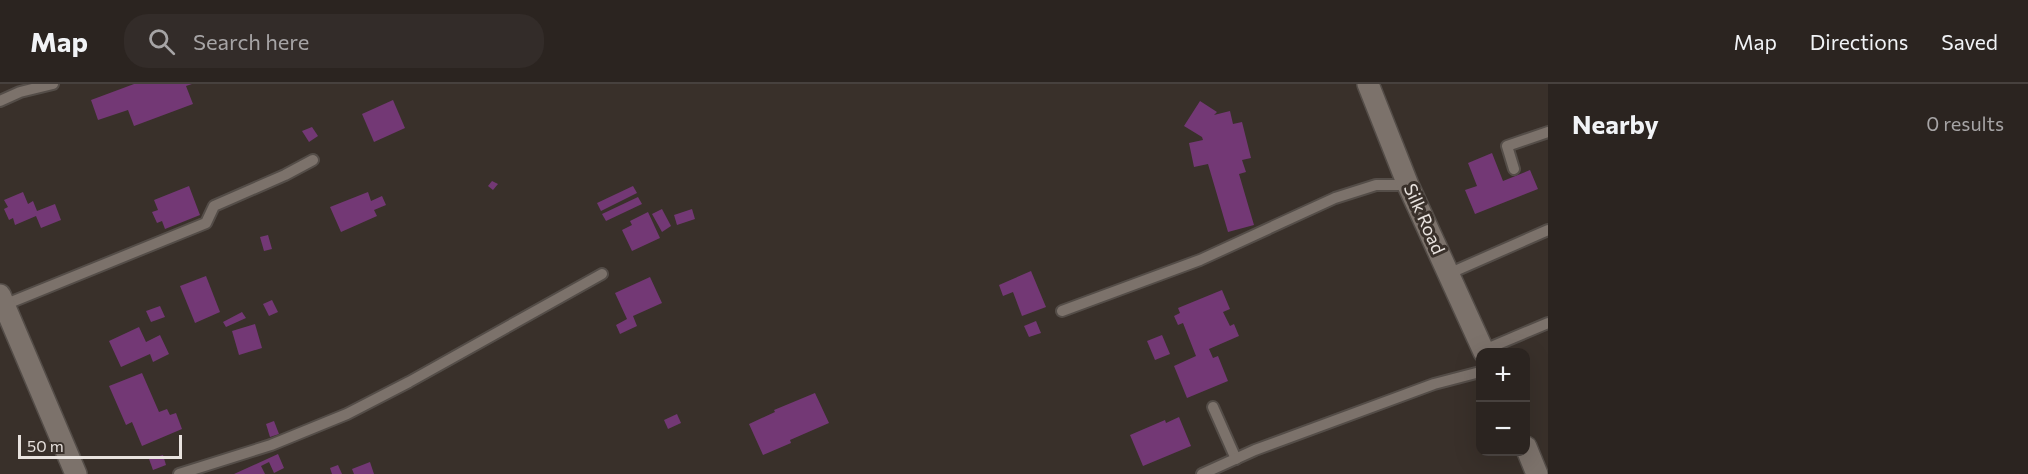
<!DOCTYPE html>
<meta charset="utf-8">
<style>
:root{--surface:#2b2420;--page:#332c29;--text:#f1f3f6;--muted:#a6a4a5;--line:#47413e}
body{margin:0;font-family:Commissioner,sans-serif;background:var(--page);color:var(--text)}
.controls{position:absolute;right:18px;bottom:18px;display:grid;overflow:hidden;border-radius:12px;box-shadow:0 6px 24px #0002}
.controls button{width:54px;height:54px;display:grid;place-items:center;padding:0;border:0;border-bottom:2px solid var(--line);background:var(--surface);color:var(--text);font:30px sans-serif}
.scale{position:absolute;left:18px;bottom:15px;width:164px;box-sizing:border-box;padding-left:6px;border:3px solid #e9e3df;border-top:0;font-size:16px;line-height:21px;white-space:nowrap;color:#e9e3df;-webkit-text-stroke:4px #39302a;paint-order:stroke}
.list{margin:0;padding:0;list-style:none}
h2{display:flex;justify-content:space-between;align-items:center;height:78px;margin:0;padding:0 24px;font-size:26px}
h2 small{font-size:20px;font-weight:400;color:var(--muted)}
.icon{flex:none;width:33px;height:33px;fill:none;stroke:currentColor;stroke-width:2;stroke-linecap:round;stroke-linejoin:round}
.map{position:relative;flex:none;width:1548px;height:390px;overflow:hidden}
header{display:flex;align-items:center;gap:36px;box-sizing:border-box;height:84px;padding:0 30px;background:var(--surface);border-bottom:2px solid var(--line)}
header strong{font-size:28px}
nav{display:flex;gap:33px;margin-inline-start:auto;font-size:21px}
.search{width:420px;height:54px;background:var(--page);display:flex;align-items:center;gap:15px;box-sizing:border-box;padding:0 21px;border-radius:24px;color:var(--muted);font-size:22px}
main{display:flex}
aside{flex:1;background:var(--surface)}
.map>svg:first-child{display:block}
</style>
<header>
<strong>Map</strong>
<div class="search"><svg class="icon" aria-label="search" viewBox="0 0 24 24"><circle cx="10" cy="10" r="6"/><path d="M15 15l6 6"/></svg>Search here</div>
<nav><a>Map</a><a>Directions</a><a>Saved</a></nav>
</header>
<main>
<div class="map">
<svg width="1548" height="390" viewBox="0 0 1548 390">
<rect width="100%" height="100%" fill="#39302a"/>
<g fill="#733875">
<path d="M134,0h58l-6,2 7,18 -59,22 -6,-16 -30,10 -7,-20z"/>
<path d="M393,16l12,28 -31,14 -12,-28z"/>
<path d="M1200,17l17,11 -3,3 16,-4 3,13 9,-2 9,36 -9,2 4,12 -7,2 15,51 -26,7 -20,-68 -14,3 -5,-24 14,-3 -1,-3 -18,-11z"/>
<path d="M312,43l6,9 -9,6 -7,-11z"/>
<path d="M1492,69l11,28 27,-11 8,19 -63,25 -10,-24 12,-4 -9,-23z"/>
<path d="M492,97l6,3 -5,6 -5,-4z"/>
<path d="M189,102l11,29 -35,14 -3,-8 -5,2 -5,-11 6,-2 -4,-10z"/>
<path d="M633,102l4,7 -36,18 -4,-8z"/>
<path d="M23,108l5,12 5,-3 4,10 18,-7 6,16 -20,8 -5,-12 -21,9 -2,-7 -4,2 -5,-11 4,-2 -4,-7z"/>
<path d="M368,108l3,9 11,-5 4,9 -12,5 3,6 -36,16 -11,-25z"/>
<path d="M638,113l4,7 -36,17 -4,-7z"/>
<path d="M662,125l9,17 -9,6 -10,-18z"/>
<path d="M692,125l3,10 -18,6 -3,-10z"/>
<path d="M648,128l12,26 -28,13 -10,-21 10,-5 -2,-4z"/>
<path d="M268,151l4,14 -8,2 -4,-14z"/>
<path d="M1031,187l15,36 -24,9 -9,-24 -10,4 -4,-11z"/>
<path d="M206,192l14,36 -25,11 -15,-37z"/>
<path d="M650,193l12,26 -29,13 4,10 -17,8 -4,-9 11,-6 -12,-26z"/>
<path d="M1222,206l8,19 -7,3 7,14 4,-2 5,12 -30,13 4,9 5,-2 10,25 -41,17 -13,-32 22,-10 -13,-33 -5,2 -4,-9 6,-3 -2,-5z"/>
<path d="M272,216l6,12 -9,4 -6,-12z"/>
<path d="M160,222l5,11 -14,5 -5,-11z"/>
<path d="M242,228l4,6 -20,9 -3,-5z"/>
<path d="M1036,237l5,12 -12,4 -5,-11z"/>
<path d="M255,240l7,24 -23,7 -7,-24z"/>
<path d="M139,243l7,15 14,-7 9,19 -16,8 -3,-8 -29,13 -12,-26z"/>
<path d="M1162,251l8,19 -15,6 -8,-19z"/>
<path d="M142,289l17,39 8,-3 3,6 6,-2 6,16 -40,17 -10,-24 -6,3 -17,-39z"/>
<path d="M815,309l14,30 -39,17 1,3 -28,12 -14,-31 26,-12 -1,-2z"/>
<path d="M677,330l4,9 -13,6 -4,-9z"/>
<path d="M1179,333l12,29 -48,20 -13,-31 35,-15 1,3z"/>
<path d="M274,337l5,13 -9,3 -4,-13z"/>
<path d="M278,370l6,14 -10,5 -5,-11 -8,4 4,8h-31z"/>
<path d="M163,371l3,10 -13,5 -4,-11z"/>
<path d="M370,378l4,12h-20l-2,-5z"/>
<path d="M338,381l4,9h-10l-2,-6z"/>
</g>
<g fill="none" stroke-linecap="round" stroke-linejoin="round">
<defs>
<g id="lane">
<path d="M0,17l20,-9 33,-8"/>
<path d="M1514,85l-7,-23 41,-14"/>
<path d="M1448,190l100,-44"/>
<path d="M4,221l202,-82 8,-17 71,-31 28,-15"/>
<path d="M1062,227l138,-51 135,-62 41,-13h32"/>
<path d="M1484,266l64,-27"/>
<path d="M1213,323l23,52"/>
<path d="M179,390l92,-29 76,-31 62,-32 193,-108"/>
<path d="M1202,390l53,-24 179,-66 46,-12"/>
</g>
<g id="street">
<path d="M1368,0l40,101 76,167"/>
<path d="M0,211l76,179"/>
<path d="M1526,363l11,27"/>
</g>
</defs>
<use href="#lane" stroke="#544d48" stroke-width="14"/>
<use href="#street" stroke="#544d48" stroke-width="24"/>
<use href="#lane" stroke="#7c726b" stroke-width="10"/>
<use href="#street" stroke="#7c726b" stroke-width="21"/>
</g>
<g text-anchor="middle" stroke-width="6" stroke-linejoin="round" paint-order="stroke">
<g font-size="18" fill="#e9e3df" stroke="#39302a">
<text transform="translate(1424 135) rotate(66)" y="6">Silk Road</text>
</g>
</g>
</svg>
<div class="controls">
<button>+</button>
<button>−</button>
</div>
<div class="scale">50 m</div>
</div>
<aside>
<h2>Nearby<small>0 results</small></h2>
<ul class="list">
</ul>
</aside>
</main>
